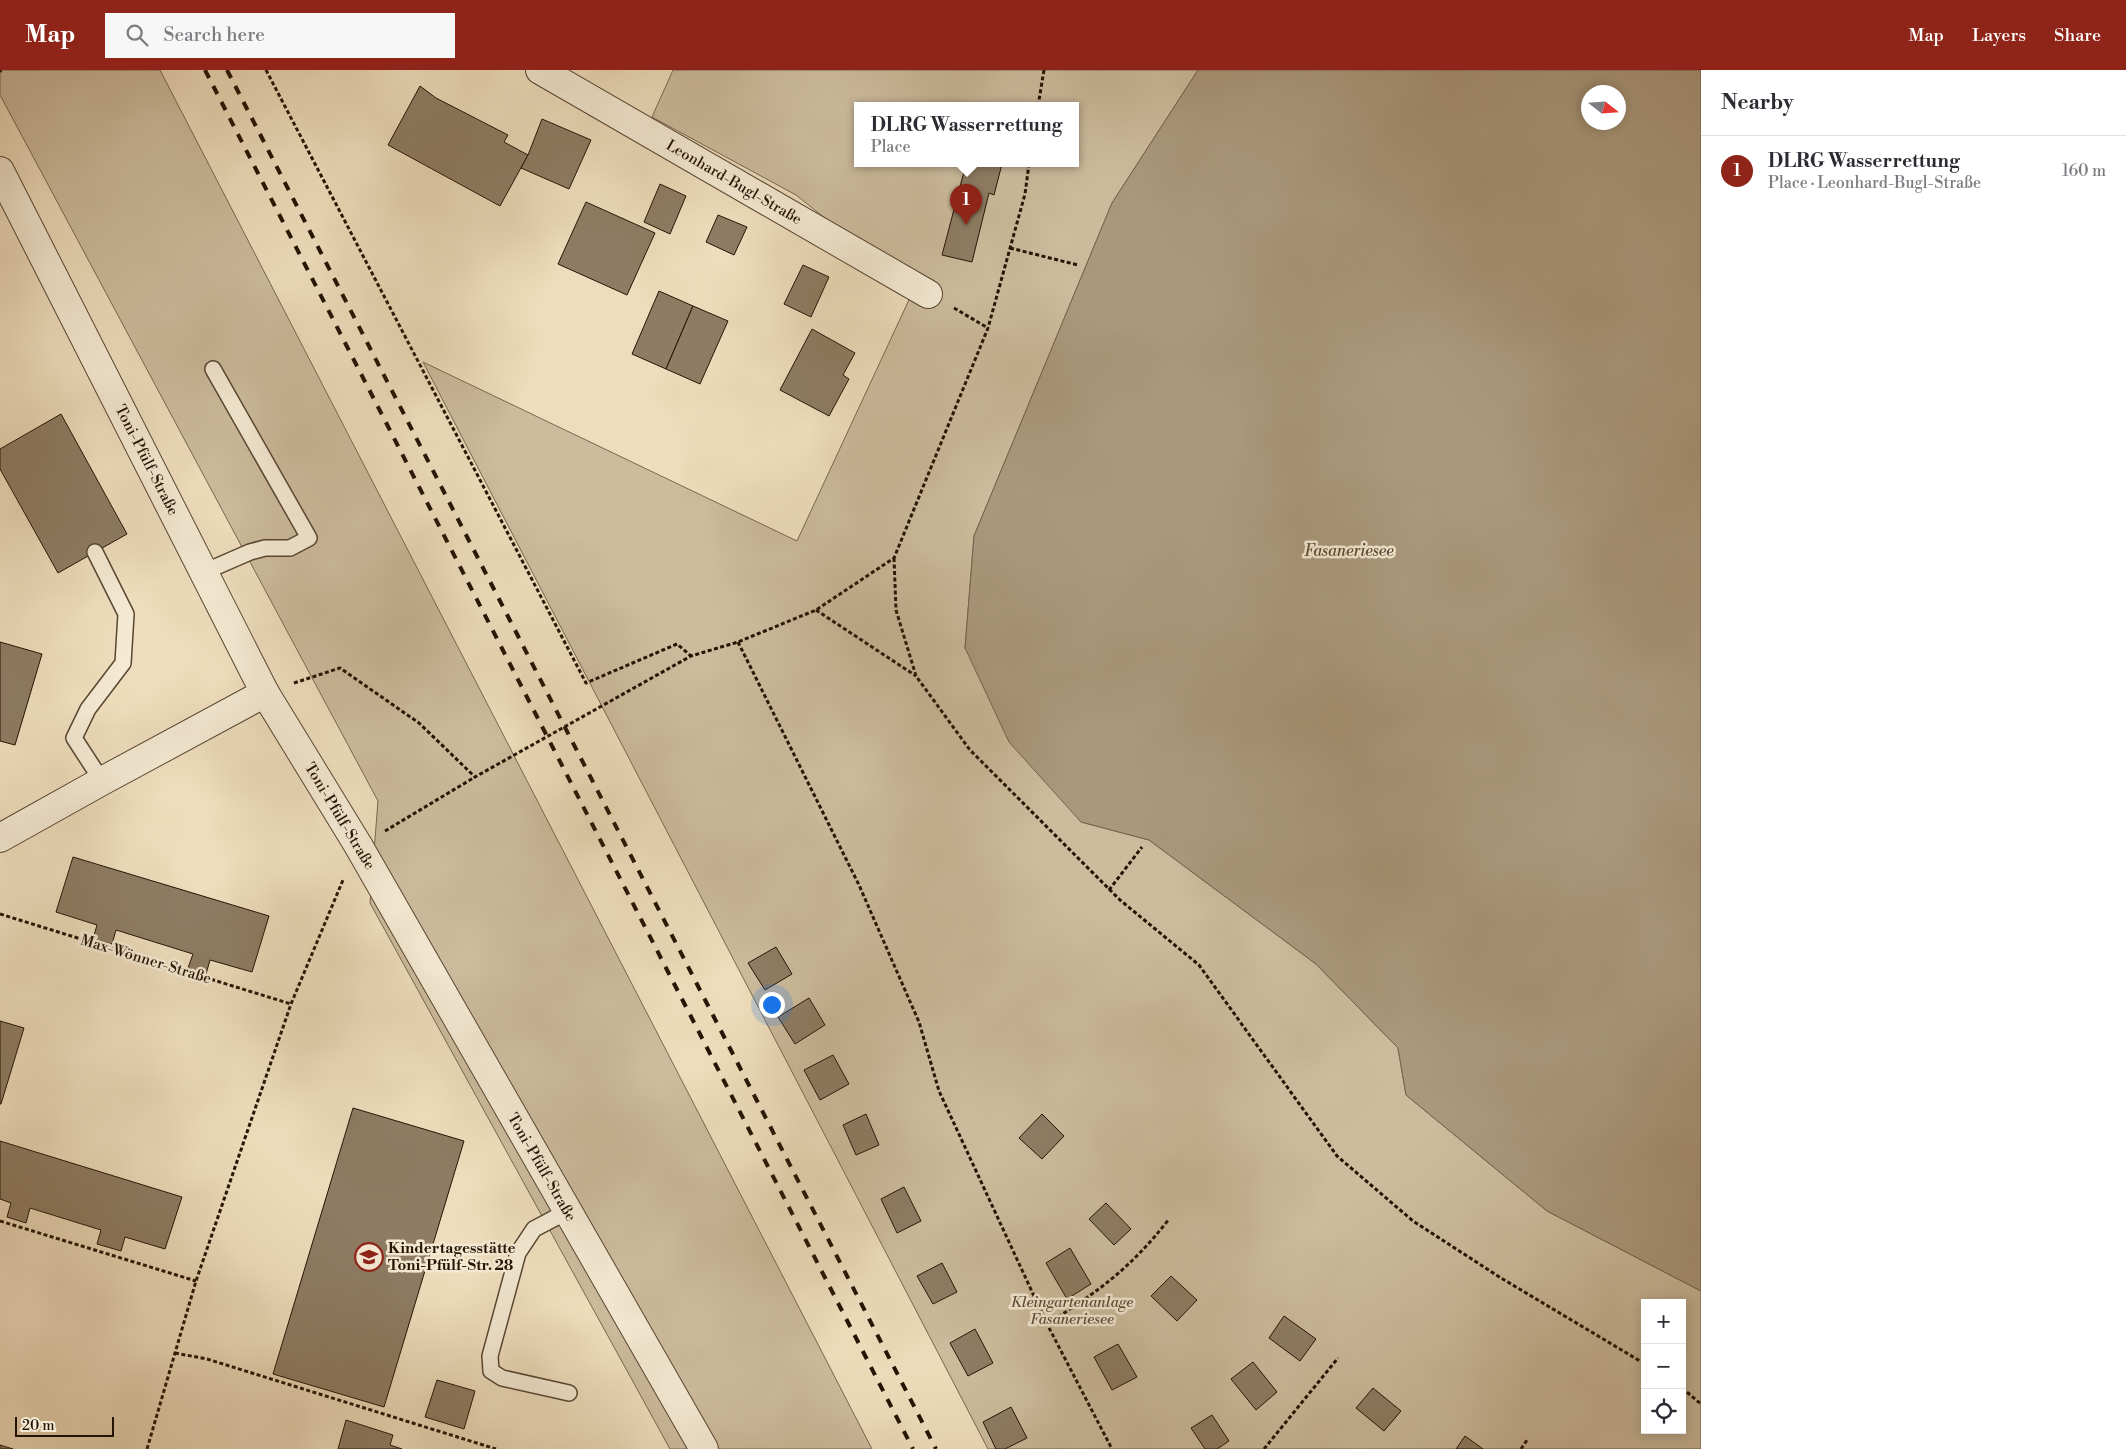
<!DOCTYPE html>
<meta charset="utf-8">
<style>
:root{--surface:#fff;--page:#f7f7f7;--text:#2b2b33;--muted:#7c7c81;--line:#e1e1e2;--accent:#8f2418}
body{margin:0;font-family:"Libre Bodoni",serif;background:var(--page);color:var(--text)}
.controls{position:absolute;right:15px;bottom:15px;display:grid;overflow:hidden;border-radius:0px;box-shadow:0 2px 12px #0003}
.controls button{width:45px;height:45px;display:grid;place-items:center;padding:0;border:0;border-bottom:1px solid var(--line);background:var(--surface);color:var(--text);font:25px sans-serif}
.compass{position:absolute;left:1581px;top:15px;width:45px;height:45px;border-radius:50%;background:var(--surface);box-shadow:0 2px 12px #0003;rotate:107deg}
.scale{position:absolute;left:15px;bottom:12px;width:99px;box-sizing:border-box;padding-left:5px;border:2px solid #251304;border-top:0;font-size:14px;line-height:18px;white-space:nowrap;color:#251304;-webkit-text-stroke:4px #f4e9d3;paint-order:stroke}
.you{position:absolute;left:771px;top:934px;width:18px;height:18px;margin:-12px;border:4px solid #fff;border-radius:50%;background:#1a73e8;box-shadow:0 0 0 8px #1a73e833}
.badge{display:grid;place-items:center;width:32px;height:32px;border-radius:50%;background:var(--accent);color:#fff;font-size:16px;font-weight:700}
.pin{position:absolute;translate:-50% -41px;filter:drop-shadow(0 1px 2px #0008)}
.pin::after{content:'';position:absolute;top:26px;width:18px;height:15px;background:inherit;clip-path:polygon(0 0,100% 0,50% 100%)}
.popup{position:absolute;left:854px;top:32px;width:225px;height:65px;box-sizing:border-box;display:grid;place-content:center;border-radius:0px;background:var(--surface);filter:drop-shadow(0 1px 4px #0005);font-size:16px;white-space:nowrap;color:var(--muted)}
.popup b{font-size:19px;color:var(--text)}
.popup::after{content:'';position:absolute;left:50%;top:100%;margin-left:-10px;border:10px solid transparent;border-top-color:var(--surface)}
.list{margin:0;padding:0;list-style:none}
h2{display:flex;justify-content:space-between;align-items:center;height:65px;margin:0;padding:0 20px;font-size:21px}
h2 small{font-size:16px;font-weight:400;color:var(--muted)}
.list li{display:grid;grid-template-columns:32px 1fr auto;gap:15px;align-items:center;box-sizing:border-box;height:70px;padding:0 20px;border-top:1px solid var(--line)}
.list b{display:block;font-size:19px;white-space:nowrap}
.list p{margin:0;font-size:16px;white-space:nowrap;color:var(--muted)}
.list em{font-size:16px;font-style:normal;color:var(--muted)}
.icon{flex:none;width:28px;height:28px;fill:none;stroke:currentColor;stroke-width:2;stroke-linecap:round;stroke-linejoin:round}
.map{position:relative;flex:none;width:1701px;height:1379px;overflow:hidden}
header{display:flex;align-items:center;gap:30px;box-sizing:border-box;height:70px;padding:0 25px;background:var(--accent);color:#fff}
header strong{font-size:24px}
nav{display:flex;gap:28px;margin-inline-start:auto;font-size:18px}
.search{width:350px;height:45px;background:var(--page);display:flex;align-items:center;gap:12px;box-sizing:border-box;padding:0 18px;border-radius:0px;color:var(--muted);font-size:19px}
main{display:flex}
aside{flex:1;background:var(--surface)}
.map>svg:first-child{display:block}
</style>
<header>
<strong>Map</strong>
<div class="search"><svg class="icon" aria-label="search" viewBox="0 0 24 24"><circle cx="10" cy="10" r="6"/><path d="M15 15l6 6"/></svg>Search here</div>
<nav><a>Map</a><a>Layers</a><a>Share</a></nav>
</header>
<main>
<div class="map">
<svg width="1701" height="1379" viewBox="0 0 1701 1379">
<rect width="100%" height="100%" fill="#eeddbc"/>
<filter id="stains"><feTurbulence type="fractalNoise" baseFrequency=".004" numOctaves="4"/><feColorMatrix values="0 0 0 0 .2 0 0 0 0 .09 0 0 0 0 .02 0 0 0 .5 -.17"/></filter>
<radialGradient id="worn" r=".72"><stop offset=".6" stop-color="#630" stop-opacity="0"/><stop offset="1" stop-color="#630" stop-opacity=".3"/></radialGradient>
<g fill="#ccbb9d" stroke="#786750" fill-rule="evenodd">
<path d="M0,0h160l712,1379h-202l-300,-546 8,-102 -378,-706z"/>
<path d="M673,0h525l-86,133 -138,333 -9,112 116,174 68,18 167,124 82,84 8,47 141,116 154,80v158h-713l-565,-1087 374,179 117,-252 -118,-94 -144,-78zM857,36h218v58h-218zM1645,1233h37v127h-37z"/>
</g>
<path fill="#aa987d" stroke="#75634d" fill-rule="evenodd" d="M1198,0h503v1221l-154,-80 -141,-116 -8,-47 -82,-84 -167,-124 -68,-18 -72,-80 -44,-94 9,-112 138,-333zM1588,22h30v30h-30z"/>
<g fill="#8e7c64" stroke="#251304">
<path d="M420,16l16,12 72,37 -4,7 24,13 -28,51 -112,-61z"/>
<path d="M542,49l49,21 -22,49 -48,-21 7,-13z"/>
<path d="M966,94h36l-8,31 -5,-2 -17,69 -30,-7z"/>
<path d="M660,114l26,12 -16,38 -26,-12z"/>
<path d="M586,132l69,31 -28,62 -69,-31z"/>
<path d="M718,145l29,12 -13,28 -28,-13z"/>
<path d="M803,195l26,12 -18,40 -27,-13z"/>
<path d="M659,221l34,15 -27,63 -34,-15z"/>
<path d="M693,236l35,15 -28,63 -34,-15z"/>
<path d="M812,259l43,24 -12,22 6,4 -20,37 -49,-26z"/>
<path d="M61,344l66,120 -69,39 -58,-104v-20z"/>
<path d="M0,572l42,12 -27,91 -15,-4z"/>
<path d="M73,787l196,59 -17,56 -42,-12 -4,14 -18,-6 5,-14 -77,-24 -4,14 -19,-5 4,-14 -41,-13z"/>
<path d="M776,877l16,27 -27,16 -17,-27z"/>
<path d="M809,928l16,27 -30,19 -17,-27z"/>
<path d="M0,951l24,7 -23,76h-1z"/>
<path d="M833,985l16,29 -29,16 -16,-30z"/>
<path d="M353,1038l111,33 -80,266 -111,-33z"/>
<path d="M866,1044l13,31 -23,10 -13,-30z"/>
<path d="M1042,1044l22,22 -22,23 -23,-21z"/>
<path d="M0,1071l182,56 -17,52 -40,-12 -4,14 -24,-7 4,-14 -71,-22 -4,15 -19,-6 4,-14 -11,-4z"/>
<path d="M904,1117l17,34 -24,12 -16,-34z"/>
<path d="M1106,1133l25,26 -17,16 -25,-26z"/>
<path d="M1070,1178l21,36 -24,15 -21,-36z"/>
<path d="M942,1193l15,29 -24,12 -16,-28z"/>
<path d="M1171,1206l26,24 -20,21 -26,-25z"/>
<path d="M1284,1246l32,23 -16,22 -31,-23z"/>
<path d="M975,1259l18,34 -25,13 -18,-33z"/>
<path d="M1118,1274l19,33 -25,13 -18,-33z"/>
<path d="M1253,1292l24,30 -21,18 -25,-31z"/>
<path d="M437,1310l38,11 -11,38 -39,-12z"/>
<path d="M1373,1318l28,23 -17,20 -28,-23z"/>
<path d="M1011,1337l16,31 -22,11h-9l-13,-27z"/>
<path d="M1212,1345l17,26 -12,8h-12l-14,-21z"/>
<path d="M346,1350l47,15 -3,10 12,4h-64z"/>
<path d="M1465,1366l18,13h-27z"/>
<path d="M0,1375l13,4h-13z"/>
</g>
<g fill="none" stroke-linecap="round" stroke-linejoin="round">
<defs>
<g id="service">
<path d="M95,482l31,62 -3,49 -35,46 -14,29 28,43"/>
<path d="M204,502l46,-20 15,-4h25l19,-10 -96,-169"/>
<path d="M568,1141l-34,18 -16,24 -28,103 1,15 11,7 67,15"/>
</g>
<g id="minor">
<path d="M540,0l388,224"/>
<path d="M0,101l265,522 93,152 346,604"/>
<path d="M0,768l102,-57 163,-88"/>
</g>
</defs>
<use href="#service" stroke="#574632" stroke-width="18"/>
<use href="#minor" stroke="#574632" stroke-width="30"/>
<g stroke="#251304" stroke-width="3" stroke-dasharray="4 2.5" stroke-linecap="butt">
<path d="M266,0l320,613 91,-39 14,12"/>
<path d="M0,2l1,-2"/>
<path d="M1038,36l6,-36"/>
<path d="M1010,178l68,17"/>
<path d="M954,238l34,20"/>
<path d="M894,488l2,52 20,66 54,74 150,150 79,65 138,191 76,65 88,57 144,86"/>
<path d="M816,540l100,66"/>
<path d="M738,572l121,243 60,137 20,69 108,233 65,125"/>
<path d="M294,613l46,-15 79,55 56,54 216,-121 47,-14 78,-32 78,-52 94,-230 37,-134 4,-30"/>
<path d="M385,761l90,-54"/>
<path d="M1109,820l33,-43"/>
<path d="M0,844l291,90"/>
<path d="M0,1151l196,60"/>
<path d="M1047,1254c52,-33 84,-56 122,-105"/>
<path d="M175,1283l32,6 289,90"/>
<path d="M1682,1318l19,16"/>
<path d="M147,1379l49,-168 95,-277 52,-124"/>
<path d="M1264,1379l74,-91"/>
<path d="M1521,1379l6,-9"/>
</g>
<use href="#service" stroke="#f4e9d3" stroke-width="15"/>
<use href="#minor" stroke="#f4e9d3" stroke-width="28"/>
<g stroke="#251304" stroke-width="4" stroke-dasharray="9 9" stroke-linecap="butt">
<path d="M205,0l708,1379"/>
<path d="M227,0l709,1379"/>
</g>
</g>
<defs>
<symbol id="school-ring" viewBox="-11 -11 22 22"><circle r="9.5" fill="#f4e9d3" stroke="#8f2418" stroke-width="1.5"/><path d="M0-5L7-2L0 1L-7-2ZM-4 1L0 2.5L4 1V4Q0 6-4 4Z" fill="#8f2418"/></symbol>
</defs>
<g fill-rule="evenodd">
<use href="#school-ring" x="353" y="1171" width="32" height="32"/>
</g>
<g text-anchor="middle" stroke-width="5" stroke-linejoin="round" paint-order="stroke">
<g font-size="15" fill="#251304" stroke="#f4e9d3">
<text transform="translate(734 112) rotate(30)" y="5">Leonhard-Bugl-Straße</text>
<text transform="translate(147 390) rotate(63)" y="5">Toni-Pfülf-Straße</text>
<text transform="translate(340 746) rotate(59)" y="5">Toni-Pfülf-Straße</text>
<text transform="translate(146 889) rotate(17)" y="5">Max-Wönner-Straße</text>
<text transform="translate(542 1097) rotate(60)" y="5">Toni-Pfülf-Straße</text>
</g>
<g font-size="15" font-weight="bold" fill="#251304" stroke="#f4e9d3" text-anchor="start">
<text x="388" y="1183">Kindertagesstätte<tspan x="388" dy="17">Toni-Pfülf-Str. 28</tspan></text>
</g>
<g font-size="15" font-style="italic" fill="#5f4e3a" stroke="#f4e9d3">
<text x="1072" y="1237">Kleingartenanlage<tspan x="1072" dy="17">Fasaneriesee</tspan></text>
</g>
<g font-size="16" font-style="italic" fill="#5a4834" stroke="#f4e9d3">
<text x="1349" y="486">Fasaneriesee</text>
</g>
</g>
<rect width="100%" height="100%" filter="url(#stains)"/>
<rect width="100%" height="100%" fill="url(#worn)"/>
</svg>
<div class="controls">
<button>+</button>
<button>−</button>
<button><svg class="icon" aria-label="locate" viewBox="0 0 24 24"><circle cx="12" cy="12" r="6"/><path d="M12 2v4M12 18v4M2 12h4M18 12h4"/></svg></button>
</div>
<svg class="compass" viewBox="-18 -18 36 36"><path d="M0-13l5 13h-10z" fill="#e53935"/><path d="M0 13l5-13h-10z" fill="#7c7c81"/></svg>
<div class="scale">20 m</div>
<div class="you"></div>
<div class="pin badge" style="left:966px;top:155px">1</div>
<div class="popup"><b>DLRG Wasserrettung</b>Place</div>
</div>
<aside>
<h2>Nearby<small></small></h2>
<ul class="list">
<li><span class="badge">1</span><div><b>DLRG Wasserrettung</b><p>Place · Leonhard-Bugl-Straße</p></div><em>160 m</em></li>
</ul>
</aside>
</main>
